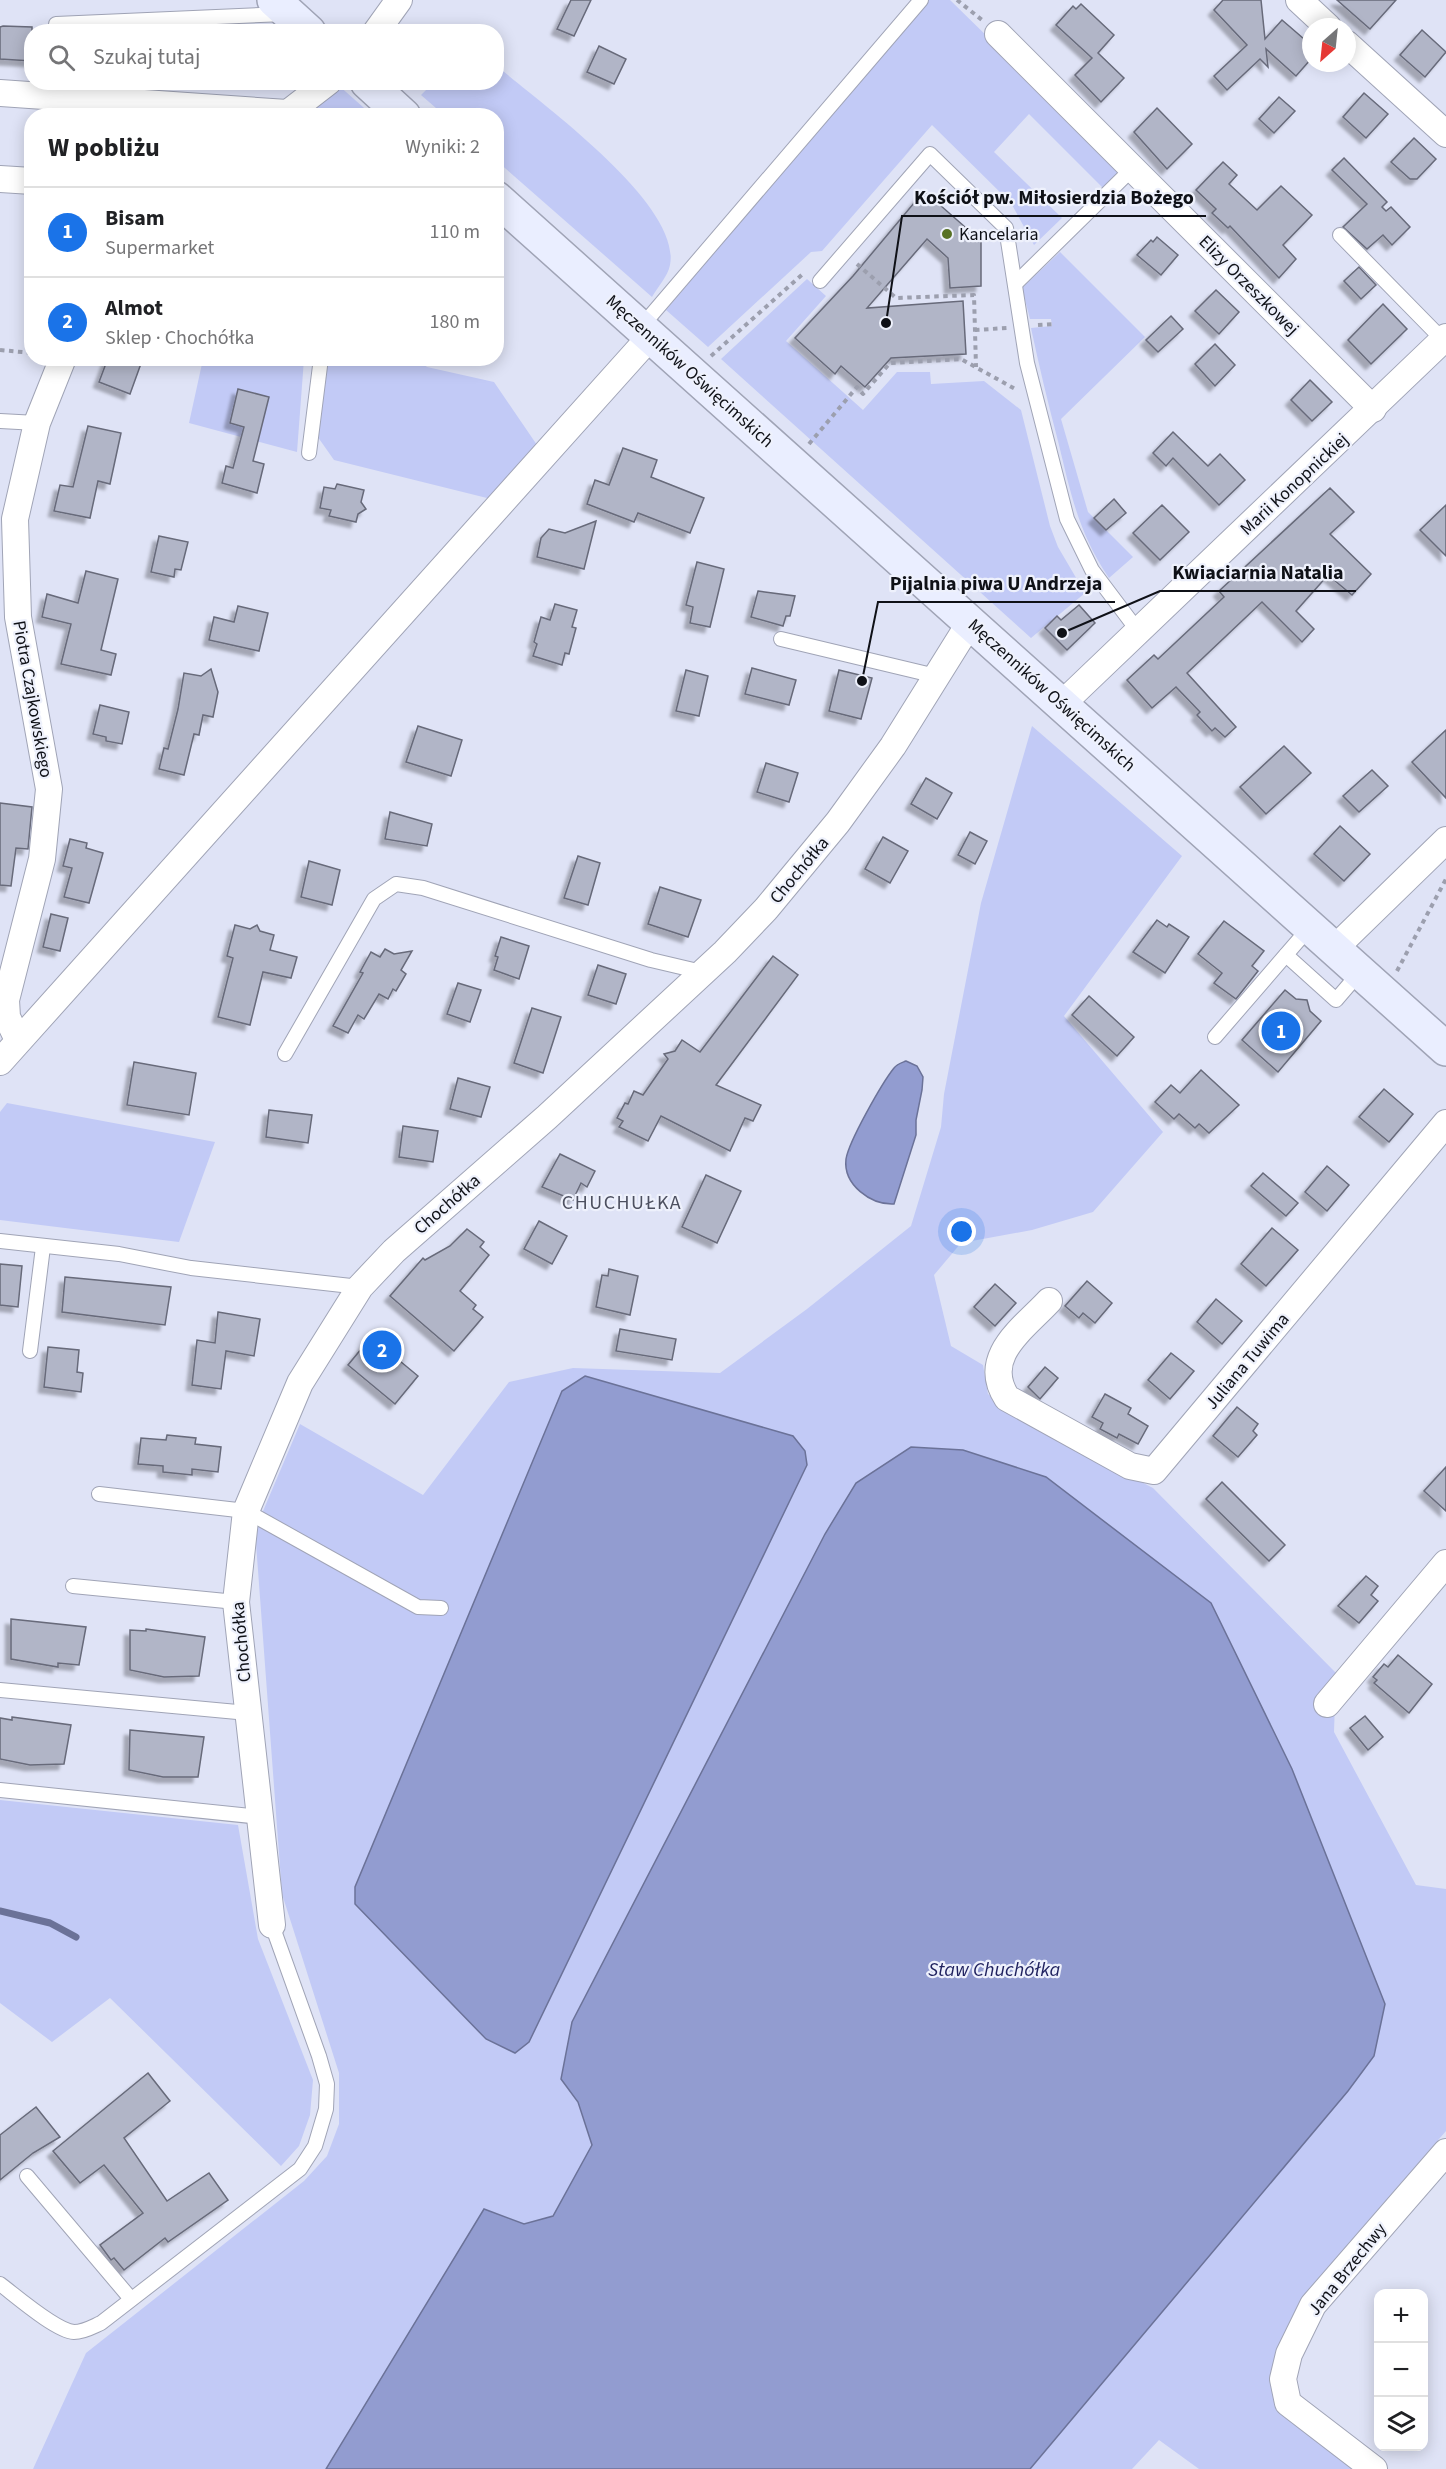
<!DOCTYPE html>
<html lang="pl">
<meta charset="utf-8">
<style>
:root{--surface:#fff;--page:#f6f6f6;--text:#202124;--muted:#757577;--line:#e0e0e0;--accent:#1a73e8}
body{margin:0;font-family:"Source Sans 3",sans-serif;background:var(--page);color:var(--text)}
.controls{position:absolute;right:18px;bottom:18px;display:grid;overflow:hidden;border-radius:12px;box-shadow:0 3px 15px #0003}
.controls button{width:54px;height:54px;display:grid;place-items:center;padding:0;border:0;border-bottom:2px solid var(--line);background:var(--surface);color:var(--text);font:30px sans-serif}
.compass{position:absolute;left:1302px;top:18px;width:54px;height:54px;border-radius:50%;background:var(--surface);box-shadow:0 3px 15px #0003;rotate:207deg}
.you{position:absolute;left:962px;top:1232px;width:21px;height:21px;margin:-15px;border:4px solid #fff;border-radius:50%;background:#1a73e8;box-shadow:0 0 0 9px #1a73e833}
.badge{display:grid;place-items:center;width:39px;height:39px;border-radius:50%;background:var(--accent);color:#fff;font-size:20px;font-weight:700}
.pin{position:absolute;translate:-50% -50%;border:3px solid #fff;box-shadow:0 2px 6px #0006}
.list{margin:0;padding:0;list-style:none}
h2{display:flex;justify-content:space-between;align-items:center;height:78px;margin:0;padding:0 24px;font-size:26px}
h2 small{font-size:20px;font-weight:400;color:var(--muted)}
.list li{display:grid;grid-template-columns:39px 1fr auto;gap:18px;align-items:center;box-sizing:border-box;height:90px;padding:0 24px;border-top:2px solid var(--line)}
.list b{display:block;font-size:22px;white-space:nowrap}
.list p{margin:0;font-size:20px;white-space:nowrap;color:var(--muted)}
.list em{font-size:20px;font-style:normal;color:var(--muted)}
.icon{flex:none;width:33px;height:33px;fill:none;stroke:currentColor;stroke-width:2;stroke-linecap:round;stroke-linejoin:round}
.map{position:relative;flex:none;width:1446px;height:2469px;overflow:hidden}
.search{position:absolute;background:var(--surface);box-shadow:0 3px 15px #0003;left:24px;top:24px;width:480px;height:66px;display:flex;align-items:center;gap:15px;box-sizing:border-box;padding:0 21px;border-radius:24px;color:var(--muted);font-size:22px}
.panel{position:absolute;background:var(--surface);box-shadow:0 3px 15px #0003;left:24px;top:108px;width:480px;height:258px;border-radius:24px}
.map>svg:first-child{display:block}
</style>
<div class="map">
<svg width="1446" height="2469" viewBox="0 0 1446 2469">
<defs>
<filter id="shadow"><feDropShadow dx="-5.5" dy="5.5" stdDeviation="1.5" flood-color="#0004"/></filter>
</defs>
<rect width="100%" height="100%" fill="#dfe3f6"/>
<g fill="#c2caf6">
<path d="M925,0h25l174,170 -20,19 -75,-75 -35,38 68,66 -28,27 -23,-42 -79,-78 -110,126 -11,1 -103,95 -42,-37z"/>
<path d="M497,66c43,37 185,138 173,199 -2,11 -13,23 -18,32l-155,-136 -1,-45 -52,-1 -23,-20 12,-12 63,-1z"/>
<path d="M337,84l35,31 -76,1z"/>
<path d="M1060,252l85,85 -84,82 27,93 45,45 -24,21c-31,-46 -38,-84 -51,-137 -10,-38 -19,-75 -27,-113l21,-2 -1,-7h-21l-8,-31z"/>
<path d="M807,279l19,17 -40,45 77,69 34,-38h33l1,12 53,-3 37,29 29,116 8,21 27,46 -54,45 -310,-279z"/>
<path d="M203,359h101l-7,93 -108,-29z"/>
<path d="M325,359h92l10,8 67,15 43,63 -46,54 -157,-39 -19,-27z"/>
<path d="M1032,726l150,130 -118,160 99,116 -70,80 -61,18 -71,13 -27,32 17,71 32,19 5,29 27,23 138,71 183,185 -2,59 82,153 30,4v242l-143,165 -25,54 -8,30 9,33 76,56h-156l-40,-29 -27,29h-102l318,-378 26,-35 11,-52 -93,-235 -37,-71 -292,-248 -52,-3 -55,36 -295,596 17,23 14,43 -39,71 -29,8 -40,-15 -158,260h-293l53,-116 218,-172 23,-25 12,-32v-51l-57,-179 -27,-364 45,-106 123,71 86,-113 64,-14 147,5 87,-64 104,-83 30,-99 3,-33 37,-191z"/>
<path d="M7,1103l208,39 -36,100 -179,-22v-108z"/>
<path d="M0,1800l238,25 20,114 55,141 -3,35 -11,31 -18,20 -171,-168 -58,44 -52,-39z"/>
</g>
<g fill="#929cd0" stroke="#6b7298" stroke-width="1.5">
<path d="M906,1061l11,5 6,11 -1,13 -6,30v15l-22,69c-23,1 -51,-19 -48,-45 3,-18 36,-76 48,-91 3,-4 7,-5 12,-7z"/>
<path d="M585,1376l208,60 12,15 2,14 -278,577 -14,11 -29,-14 -131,-135v-17l207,-496z"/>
<path d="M911,1447l52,3 83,27 165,126 81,166 93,235 -11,52 -26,35 -318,378h-704l158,-260 40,15 29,-8 39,-71 -14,-43 -17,-23 11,-57 253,-488 31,-51z"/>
</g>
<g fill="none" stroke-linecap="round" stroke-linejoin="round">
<path stroke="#6b7298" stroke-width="7" d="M0,1911l50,12 26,14"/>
</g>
<g fill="#b1b5c7" stroke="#676a7a" stroke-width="1.5" filter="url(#shadow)">
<path d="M571,0h20l-17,36 -17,-7z"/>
<path d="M1223,0h38l4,39 17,-19 29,25v14l-15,17 -30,-27 2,18 -8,-8 -33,31 -13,-14 33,-31 -33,-35z"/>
<path d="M1337,0h59l-26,29z"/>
<path d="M1081,4l33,31 -16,18 26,25 -23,24 -26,-27 17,-17 -36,-33 17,-19 3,3z"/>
<path d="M3,26l29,1v34l-32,-2v-32z"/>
<path d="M1422,30l24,22 -21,25 -25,-22z"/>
<path d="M599,46l27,13 -12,25 -27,-12z"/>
<path d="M1364,93l24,21 -22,24 -23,-21z"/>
<path d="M1279,97l16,14 -21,22 -15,-14z"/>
<path d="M1157,108l35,36 -25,25 -33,-37z"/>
<path d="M1414,138l22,21 -19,20h-7l-19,-17z"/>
<path d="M1344,158l43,44 -5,5 4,4 5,-4 19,20 -18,18 -9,-10 -16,14 -24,-22 24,-23 -35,-34z"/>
<path d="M1223,162l14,13 -8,9 28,26 24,-24 31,29 -29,30 13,14 -17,19 -49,-52 -2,2 -16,-15 4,-4 -20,-19z"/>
<path d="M924,191l57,50v45l-31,2 -2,-30 -21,-19 -60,69 96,-7 3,53 -75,4 -26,29 -24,-21 -6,8 -40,-36 58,-62z"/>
<path d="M1157,237l21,18 -17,20 -24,-20 14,-15 2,2z"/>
<path d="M1359,267l17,18 -15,14 -17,-18z"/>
<path d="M1216,290l23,22 -20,22 -24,-23z"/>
<path d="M1383,304l24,25 -36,35 -23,-24z"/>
<path d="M1171,316l12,13 -25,23 -12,-12z"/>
<path d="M1215,344l20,21 -20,21 -20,-22z"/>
<path d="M108,358h35l-13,36 -31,-12z"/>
<path d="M1310,380l22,22 -20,19 -21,-21z"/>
<path d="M238,389l31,8 -16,64 11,3 -7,29 -35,-10 4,-17 7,2 11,-41 -14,-4z"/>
<path d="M88,426l33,7 -11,51 -12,-3 -8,37 -36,-7 6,-26 13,2z"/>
<path d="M1173,432l35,34 12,-12 25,26 -26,25 -46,-47 -7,8 -13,-13z"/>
<path d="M623,448l34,12 -6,17 53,21 -14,35 -52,-20 -4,9 -47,-18 8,-24 14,5z"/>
<path d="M337,484l27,6 -3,12 5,7 -8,5 -2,8 -27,-6 2,-6 -11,-2 4,-21 11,2z"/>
<path d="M1330,488l24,24 -24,22 41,40 -19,21 -24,-20 -32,36 18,18 -12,13 -40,-40 -75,71 49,54 -11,10 -10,-9 -3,3 -15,-16 3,-3 -24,-25 -24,21 -25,-28 27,-25 4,4 66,-62 -5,-6z"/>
<path d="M1114,499l12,14 -20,17 -12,-12z"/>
<path d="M1162,505l27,27 -29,28 -27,-27z"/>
<path d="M1446,505v51l-26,-26z"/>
<path d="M596,521l-12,48 -47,-12 4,-19 8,-9 16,4z"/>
<path d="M159,536l29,6 -7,28 -6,-1 -1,8 -23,-5z"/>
<path d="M697,562l27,7 -14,58 -20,-4 3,-16 -7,-2z"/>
<path d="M86,571l32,8 -17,71 15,4 -5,21 -50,-11 10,-40 -29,-7 5,-23 31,9z"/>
<path d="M758,591l37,5 -5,20h-4l-3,10 -32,-9z"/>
<path d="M555,604l22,6 -5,17 4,1 -7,26 -4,-1 -3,12 -29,-9 4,-12 -3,-2 7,-25 9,3z"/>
<path d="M1079,605l16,18 -28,27 -22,-22 12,-12 4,4z"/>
<path d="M238,606l30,7 -9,38 -50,-11 5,-23 20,5z"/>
<path d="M752,668l44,12 -7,25 -44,-11z"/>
<path d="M211,669l7,23 -5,25 -10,-2 -4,20 -5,-1 -10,41 -25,-6 5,-21 4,1 10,-40 6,-36 17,3z"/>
<path d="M686,670l22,6 -9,40 -23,-5z"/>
<path d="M839,670l33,8 -11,41 -32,-8z"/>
<path d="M100,705l29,7 -7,32 -16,-3v-4l-13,-3z"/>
<path d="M418,726l44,14 -11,36 -45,-14z"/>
<path d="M1446,730v68l-34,-36z"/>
<path d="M1284,746l27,27 -45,41 -26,-27z"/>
<path d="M766,763l32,10 -9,29 -32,-10z"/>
<path d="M1372,770l16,16 -29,26 -16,-16z"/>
<path d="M926,778l26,15 -15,26 -26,-15z"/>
<path d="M0,803l32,4 -4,42 -12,-1 -5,38 -11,-1z"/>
<path d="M390,812l42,12 -5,22 -42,-7z"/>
<path d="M1340,826l30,28 -26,27 -30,-27z"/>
<path d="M970,832l17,9 -12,23 -17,-9z"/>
<path d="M883,837l25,14 -18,32 -25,-14z"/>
<path d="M70,839l17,4 -1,5 17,5 -14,50 -25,-6 8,-29 -9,-2z"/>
<path d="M578,856l22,7 -12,42 -24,-7z"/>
<path d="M309,861l31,9 -8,35 -31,-8z"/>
<path d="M660,887l41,13 -13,37 -40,-13z"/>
<path d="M51,914l17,4 -8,33 -17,-4z"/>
<path d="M1157,920l10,7 2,-3 20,13 -24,36 -32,-21z"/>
<path d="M1224,921l40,30 -12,15 6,5 -22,28 -22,-16 8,-10 -24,-19z"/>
<path d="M235,925l15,4 7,-4 3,6 14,4 -4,15 27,7 -6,21 -28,-6 -13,53 -32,-8 15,-59 -6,-2z"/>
<path d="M501,937l28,9 -10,33 -25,-9 4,-13 -3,-1z"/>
<path d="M385,949l9,5 18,-3 -11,19 5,4 -10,17 -3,-2 -5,10 -9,-5 -15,25 -6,-4 -10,18 -15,-7 30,-53 -3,-1 11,-20 9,5z"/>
<path d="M773,956l25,19 -82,110 45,20 -8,16 -8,-3 -15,33 -69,-35 -13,25 -29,-14 4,-6 -6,-3 8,-15 3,1 6,-13 9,4 25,-36 -4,-5 11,-3 7,-11 18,12z"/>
<path d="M598,965l28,9 -10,30 -28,-9z"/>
<path d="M458,983l23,7 -11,32 -23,-8z"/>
<path d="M1285,990l11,9 11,1 3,11 11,10 -43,51 -36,-32z"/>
<path d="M1089,996l45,41 -17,19 -45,-41z"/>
<path d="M532,1008l29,9 -18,56 -29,-10z"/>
<path d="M134,1062l62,11 -7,42 -62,-10z"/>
<path d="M1201,1070l38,35 -30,28 -10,-9 -4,4 -16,-14 -5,5 -19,-17 16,-17 9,8z"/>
<path d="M458,1078l32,9 -9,30 -31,-8z"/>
<path d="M1384,1089l29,25 -24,28 -30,-25z"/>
<path d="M269,1110l43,5 -4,28 -42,-6z"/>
<path d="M403,1126l35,5 -5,31 -34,-5z"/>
<path d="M560,1154l35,17 -8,16 -6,-4 -8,17 -31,-13z"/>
<path d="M1327,1166l22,19 -22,26 -22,-19z"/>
<path d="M1263,1173l35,30 -12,13 -35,-30z"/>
<path d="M706,1175l35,16 -24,52 -35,-16z"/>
<path d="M539,1221l28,15 -15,28 -28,-15z"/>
<path d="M1272,1228l26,22 -32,36 -25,-22z"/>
<path d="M467,1229l17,13 -4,5 9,8 -29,36 16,14 -3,4 10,8 -29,34 -64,-55 33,-38 2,2 25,-14z"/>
<path d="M0,1264l22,2 -4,41 -18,-2z"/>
<path d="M609,1269l29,7 -8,39 -34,-8 6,-32 6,1z"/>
<path d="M65,1277l106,10 -6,38 -103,-13z"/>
<path d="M1087,1281l25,22 -17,20 -12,-10 -4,5 -14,-12z"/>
<path d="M995,1284l21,19 -21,23 -21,-19z"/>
<path d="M1216,1299l26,22 -20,23 -25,-22z"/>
<path d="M218,1312l42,7 -6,37 -28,-5 -5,38 -29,-4 5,-45 18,3z"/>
<path d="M620,1329l56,10 -4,21 -56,-9z"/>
<path d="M371,1337l47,39 -23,28 -47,-39z"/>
<path d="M48,1347l31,3 -2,22 6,1 -2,19 -37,-5z"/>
<path d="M1171,1353l23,18 -24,28 -22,-19z"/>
<path d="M1045,1367l13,11 -18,21 -12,-12z"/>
<path d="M1105,1394l26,14 -3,6 20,12 -10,18 -19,-10 -2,4 -17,-9 3,-6 -11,-6z"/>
<path d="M1237,1407l21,17 -5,7 4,4 -19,22 -25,-21z"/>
<path d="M167,1435l29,3 -1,6 26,3 -3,25 -26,-3v6l-29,-3v-6l-25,-2 3,-26 25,2z"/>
<path d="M1446,1467v44l-22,-20z"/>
<path d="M1222,1482l63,63 -16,16 -63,-62z"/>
<path d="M1366,1576l12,10 -7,9 7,6 -19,22 -21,-17z"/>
<path d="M11,1619l75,8 -7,38 -21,-2v4l-47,-8z"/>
<path d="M146,1629l59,8 -6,39 -35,1 -34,-7v-40l16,1z"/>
<path d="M1398,1655l34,29 -23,29 -35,-30 3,-3 -4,-3 11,-13 4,3z"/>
<path d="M1365,1716l18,21 -15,13 -18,-22z"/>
<path d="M12,1717l59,8 -7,39 -34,1 -30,-6v-41l12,2z"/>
<path d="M130,1730l74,7 -6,40h-35l-34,-7z"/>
<path d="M148,2073l22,28 -46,37 43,63 42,-28 19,27 -60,42 -3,-4 -41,32 -10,-12 -3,2 -11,-15 43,-32 -39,-48 -24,18 -27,-32z"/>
<path d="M36,2107l24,30 -27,16 -33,27v-45z"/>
</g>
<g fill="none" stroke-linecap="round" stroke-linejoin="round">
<defs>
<g id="service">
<path d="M56,24l229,-10"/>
<path d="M1340,235l103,105"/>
<path d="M820,281l110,-127 76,74 21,135 40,156 25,51 46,61"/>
<path d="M1015,284l117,-115"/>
<path d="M641,327l280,-327"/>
<path d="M0,421l37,2"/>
<path d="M309,453l12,-95"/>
<path d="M781,639l155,37"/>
<path d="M1286,955l50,45 24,-28"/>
<path d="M1215,1037l95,-110"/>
<path d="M285,1054l89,-155 22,-15 27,4 228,72 51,12"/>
<path d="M0,1241l119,13 72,14 169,19"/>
<path d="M30,1351l13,-104"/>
<path d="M99,1494l147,17 172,96 23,1"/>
<path d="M73,1586l163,16"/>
<path d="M0,1690l248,23"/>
<path d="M0,1790l260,27"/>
<path d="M27,2176l104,123"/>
<path d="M0,2284c16,12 56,47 74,48 10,0 18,-5 27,-9l199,-154 15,-23 11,-37 1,-25 -8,-28 -47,-131"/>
</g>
<g id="minor">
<path d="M1299,0l29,27"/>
<path d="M376,32l23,-32"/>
<path d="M998,34l375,375"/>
<path d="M1347,44l99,90"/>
<path d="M0,93l287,20"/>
<path d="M284,116l44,-34"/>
<path d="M0,179l32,2"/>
<path d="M1062,704l384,-367"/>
<path d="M1334,949l112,-109"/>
<path d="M18,1040l-11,-23 -1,-17 36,-141 7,-70 -31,-172 -3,-98 22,-96 26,-65"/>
<path d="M0,1062l651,-726"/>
<path d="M1049,1301c-26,28 -69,56 -42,97l123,68 24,5 292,-348"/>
<path d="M1327,1704l119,-141"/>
<path d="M272,1925l-36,-323 10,-91 54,-128 60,-96 34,-36 153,-134 178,-165 41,-43 72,-87 55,-76 78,-125"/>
<path d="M1374,2469l-86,-66 -5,-24 6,-25 24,-49 133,-153"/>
</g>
<g id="secondary">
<path d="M274,0l35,32"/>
<path d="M367,82l37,34"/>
<path d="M496,198l950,851"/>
</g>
</defs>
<use href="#service" stroke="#a0a4b6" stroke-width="16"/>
<use href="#minor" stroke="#a0a4b6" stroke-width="28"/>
<use href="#secondary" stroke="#a0a4b6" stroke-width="36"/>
<g stroke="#9c9fae" stroke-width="4" stroke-dasharray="4.5 4.5" stroke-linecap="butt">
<path d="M957,0l25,20"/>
<path d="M857,264l39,34 78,-3 2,72"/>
<path d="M1038,325l17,-1"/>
<path d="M975,330l32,-2"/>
<path d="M0,350l32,3"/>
<path d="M711,356l93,-83"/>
<path d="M809,444l48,-57 6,7 27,-31 71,-4 56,31"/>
<path d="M1397,971l49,-92"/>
</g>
<use href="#service" stroke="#fff" stroke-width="14"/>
<use href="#minor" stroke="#fff" stroke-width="26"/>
<use href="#secondary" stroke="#eaeeff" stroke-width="33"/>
</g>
<circle fill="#587225" stroke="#eef1fc" stroke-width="2" cx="947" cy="234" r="6"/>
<g text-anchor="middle" stroke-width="4.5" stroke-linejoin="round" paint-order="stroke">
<g font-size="18" fill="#0f1117" stroke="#eef1fc" text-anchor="start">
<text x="959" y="240">Kancelaria</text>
</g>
<g font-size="18" fill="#0f1117" stroke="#eef1fc">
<text transform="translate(1249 285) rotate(45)" y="6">Elizy Orzeszkowej</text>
<text transform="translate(690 371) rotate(42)" y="6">Męczenników Oświęcimskich</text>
<text transform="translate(1294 484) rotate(-43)" y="6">Marii Konopnickiej</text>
<text transform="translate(1052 695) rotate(42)" y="6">Męczenników Oświęcimskich</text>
<text transform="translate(33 699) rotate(80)" y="6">Piotra Czajkowskiego</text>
<text transform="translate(799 870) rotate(-50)" y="6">Chochółka</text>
<text transform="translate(447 1204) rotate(-41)" y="6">Chochółka</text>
<text transform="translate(1247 1361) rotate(-50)" y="6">Juliana Tuwima</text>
<text transform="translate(241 1642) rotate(-95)" y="6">Chochółka</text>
<text transform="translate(1347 2269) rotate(-51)" y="6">Jana Brzechwy</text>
</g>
<g font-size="20" letter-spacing="1.5" fill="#4d5060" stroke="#eef1fc">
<text x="622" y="1209">CHUCHUŁKA</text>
</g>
<g font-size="20" font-style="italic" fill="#1f215e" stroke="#eef1fc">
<text x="994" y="1976">Staw Chuchółka</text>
</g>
</g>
<path fill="none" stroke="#0f1117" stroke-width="2" d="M886 323L902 216H1206M1062 633L1160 591H1356M862 681L878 602H1115"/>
<g fill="#0f1117" stroke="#eef1fc" stroke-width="2">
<circle cx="886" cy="323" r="6"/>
<circle cx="1062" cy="633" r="6"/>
<circle cx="862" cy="681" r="6"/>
</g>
<g font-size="20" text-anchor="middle" font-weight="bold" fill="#0f1117" stroke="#eef1fc" stroke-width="4.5" stroke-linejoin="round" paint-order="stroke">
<text x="1054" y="204">Kościół pw. Miłosierdzia Bożego</text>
<text x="1258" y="579">Kwiaciarnia Natalia</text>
<text x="996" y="590">Pijalnia piwa U Andrzeja</text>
</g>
</svg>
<div class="controls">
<button>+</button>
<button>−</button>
<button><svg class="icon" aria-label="layers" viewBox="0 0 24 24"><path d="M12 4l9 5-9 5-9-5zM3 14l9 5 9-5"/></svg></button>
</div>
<svg class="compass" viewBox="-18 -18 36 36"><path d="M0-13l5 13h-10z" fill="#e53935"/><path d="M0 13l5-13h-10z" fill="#757577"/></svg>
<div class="you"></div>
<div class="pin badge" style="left:1281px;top:1031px">1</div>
<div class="pin badge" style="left:382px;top:1350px">2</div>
<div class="search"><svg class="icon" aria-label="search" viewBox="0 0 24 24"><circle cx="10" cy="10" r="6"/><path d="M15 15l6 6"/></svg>Szukaj tutaj</div>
<section class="panel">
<h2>W pobliżu<small>Wyniki: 2</small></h2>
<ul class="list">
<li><span class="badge">1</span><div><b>Bisam</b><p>Supermarket</p></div><em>110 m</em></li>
<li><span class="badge">2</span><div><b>Almot</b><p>Sklep · Chochółka</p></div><em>180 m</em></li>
</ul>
</section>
</div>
